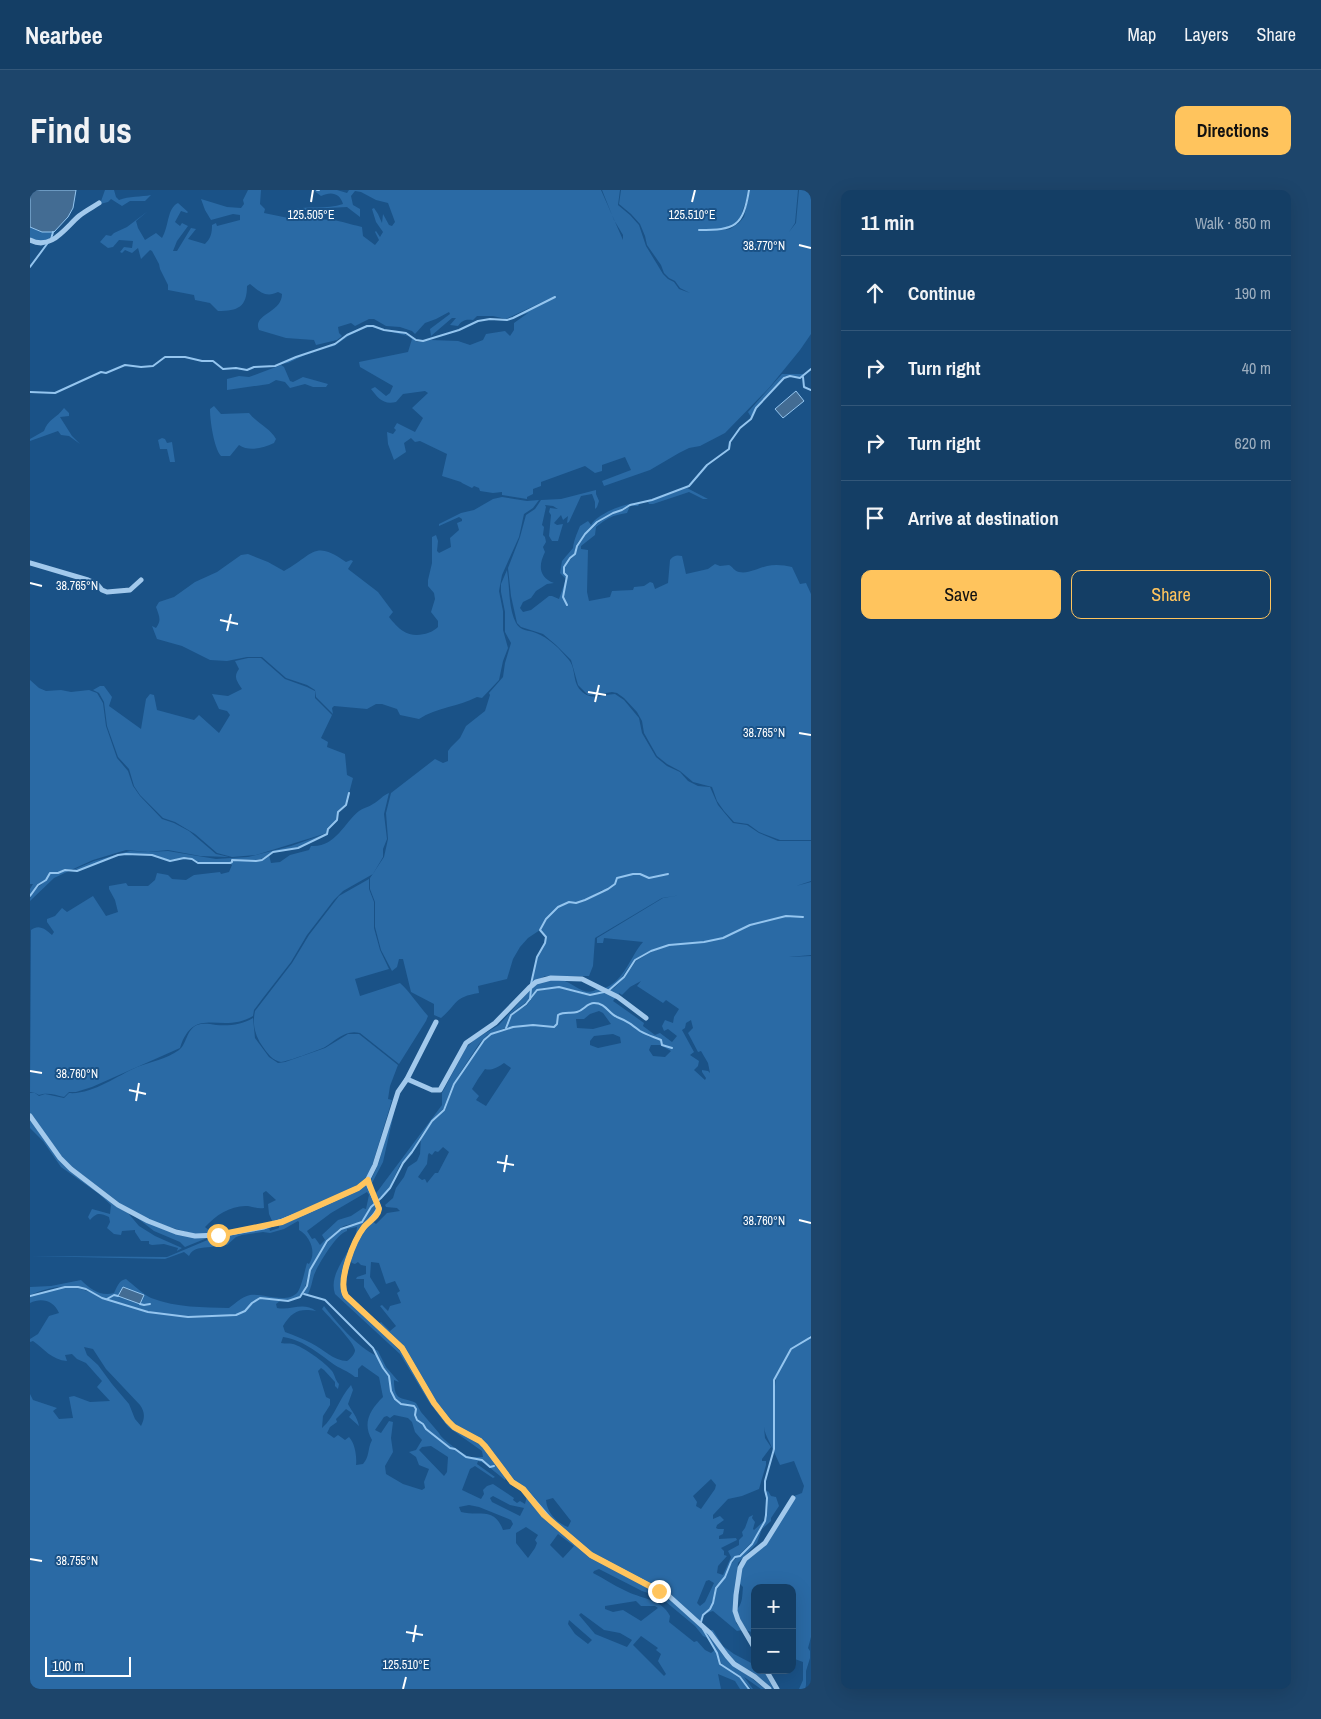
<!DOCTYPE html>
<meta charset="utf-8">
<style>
:root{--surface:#143e65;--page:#1d456b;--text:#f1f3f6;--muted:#9daebf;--line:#335779;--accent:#ffc45d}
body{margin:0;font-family:"Archivo Narrow",sans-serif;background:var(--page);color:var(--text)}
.controls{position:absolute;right:15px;bottom:15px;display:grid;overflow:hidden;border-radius:10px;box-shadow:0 5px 20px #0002}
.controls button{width:45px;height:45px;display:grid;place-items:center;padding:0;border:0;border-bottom:1px solid var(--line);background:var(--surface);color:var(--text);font:25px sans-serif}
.scale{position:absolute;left:15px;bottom:12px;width:86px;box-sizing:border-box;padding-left:5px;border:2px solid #fff;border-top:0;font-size:14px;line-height:18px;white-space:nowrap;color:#fff;-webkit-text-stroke:4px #1a5287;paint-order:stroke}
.stop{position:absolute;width:15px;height:15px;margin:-11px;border:4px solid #ffc45d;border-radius:50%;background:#fff}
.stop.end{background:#ffc45d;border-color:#fff;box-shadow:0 1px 5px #0008}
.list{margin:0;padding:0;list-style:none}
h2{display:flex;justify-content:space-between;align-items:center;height:65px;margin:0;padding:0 20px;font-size:21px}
h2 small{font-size:16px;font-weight:400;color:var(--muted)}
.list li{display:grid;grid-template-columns:32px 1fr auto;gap:15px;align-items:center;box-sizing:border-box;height:75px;padding:0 20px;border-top:1px solid var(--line)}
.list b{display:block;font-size:19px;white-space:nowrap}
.list em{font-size:16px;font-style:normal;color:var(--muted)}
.actions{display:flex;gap:10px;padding:15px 20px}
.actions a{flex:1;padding:11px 0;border:1px solid var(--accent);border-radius:10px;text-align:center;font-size:18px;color:var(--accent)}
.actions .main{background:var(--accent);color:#111}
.icon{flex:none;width:28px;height:28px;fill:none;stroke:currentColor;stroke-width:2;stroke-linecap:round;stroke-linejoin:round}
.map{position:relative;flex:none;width:781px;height:1499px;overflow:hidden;border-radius:10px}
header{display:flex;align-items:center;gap:30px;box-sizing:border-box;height:70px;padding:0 25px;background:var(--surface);border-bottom:1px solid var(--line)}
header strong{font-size:24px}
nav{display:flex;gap:28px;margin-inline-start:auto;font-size:18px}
.intro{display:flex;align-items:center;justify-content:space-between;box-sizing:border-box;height:120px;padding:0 30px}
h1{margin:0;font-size:35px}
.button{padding:12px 22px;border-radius:10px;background:var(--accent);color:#111;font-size:18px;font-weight:700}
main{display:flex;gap:30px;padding:0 30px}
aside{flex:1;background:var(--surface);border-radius:10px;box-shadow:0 5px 20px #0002}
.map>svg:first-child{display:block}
</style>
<header>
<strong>Nearbee</strong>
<nav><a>Map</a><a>Layers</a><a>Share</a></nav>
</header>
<div class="intro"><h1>Find us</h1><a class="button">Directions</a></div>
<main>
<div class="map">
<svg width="781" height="1499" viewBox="0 0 781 1499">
<rect width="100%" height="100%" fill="#1a5287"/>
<g fill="#2a6aa5" fill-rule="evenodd">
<path d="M75,0h9l2,7 3,3c10,-4 22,-3 32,-5l-6,6h-15l-8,5 -11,-7 -3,3 -8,2z"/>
<path d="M218,0h13l-1,14 5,5 -1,4 34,7 18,-3 3,3c16,-2 28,4 43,7l1,9 12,9 4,-5 -4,-8 1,-1 4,6 3,-5 -7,-10 -4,-13 2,-1 4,6 4,9 1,-9 6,11 3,1 3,-4 -7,-19 -12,-3 -15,-8 -6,-1 -4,5 2,9 7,4v8l-13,-10 -38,2 -18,4 1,-3c16,-5 34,0 51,-6 -3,-11 -12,-13 -22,-8l-8,-6h24l10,3 2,-3h252l22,50v-5l-9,-15 -12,-30h18l-2,15 12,10 9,10 7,21 17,28 5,5 6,3 5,7 11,4 -10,-5 -5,-7 -6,-3 -5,-5 -3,-8 -14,-20 -2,-9 -5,-12 -9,-10 -12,-10 2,-14h128c-1,7 -4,13 -6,19 -5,24 -27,19 -46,21h27l6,-1 9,-6 5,-6 6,-27h48l-3,33 -6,9 7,-9 3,-33h12v144l-11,16 -31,38 -44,45 -25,13 -11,2 -10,5 -29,17 -46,16 -2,-5 29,-11 -6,-13 -23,8v6l-7,2 -10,-7 -44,16v4l-8,3v5l-6,3v2l-25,-4v-3l-9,1 -13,-2 -1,-3 -5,-2 -2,2 -10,-5 -1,-1 -19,-6 5,-22 -27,-13 -5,1 -4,-4 -7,5 2,9 -12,8 -6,-16 -1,-12 6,2 3,-4 -2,-2 3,-5 18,9 8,-14 -11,-10 16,-15 -3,-2 -22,3 -7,8c-13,3 -18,-4 -25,-13l4,-2 11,9 4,-3 3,-7 -33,-19 -1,-5 49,-10 4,-13 -4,-3 -36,-9 -7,1 -15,7 -16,11 -29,9 -17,8 -6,1c15,-9 32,-11 48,-17 13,-6 26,-21 42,-21 5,0 9,4 15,4 12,1 23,5 30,12l14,-2 27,1 12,4 13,-5 3,-6 19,-3 5,5 4,-6v-7l14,-10 -21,7 48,-24 -49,23 -13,-3h-16l-4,4c-7,-1 -11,0 -15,6l-8,-1 6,-7h-4l-21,18 -1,-7 20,-15 -1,-2 -13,7 -11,4 -10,11 -3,-3 -12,-4 -14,-1 -12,-7h-5l-14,7 -4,-3 -13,4 1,6 3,3 -5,4 -21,5 -2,-5 -28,-2 -27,-8c-7,-16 23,-17 23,-36l-4,-2c-12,6 -18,0 -28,-8l-3,2c0,21 -9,25 -29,25l-8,-8 -15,-3 -1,-5 -26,-5v-5l-8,-16 -1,-5 -7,-13 -2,-1 -9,9 -3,-11 -6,5 -7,-3 -3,3 -2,-1 4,-5 8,1 1,-7 -14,-1 -6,7 -5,1 -8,-6 6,-7 5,1 3,-3 13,-6 21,-16 -12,10 2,7 7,12 11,-7 6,5c7,-11 5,-30 16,-35l10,9 -1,1 -6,-2 -6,11 5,4 2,-3 6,3 -11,15 -4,10h4l14,-23 5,1 -8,10 17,5c6,-6 7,-11 7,-19l4,-2 1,3 23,-6v-5l-7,-1 -22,6 -6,-10 -4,-11 26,8 14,1 3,-4 -1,-4z"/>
<path d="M0,37l12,5h10l-4,10 -18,-3z"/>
<path d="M251,175l3,2 6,14 3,1 10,-5 25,7 -2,3h-13l-8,-3 -15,4 -5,-6 -9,-2 -7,4 -42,6v-11l12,-3 10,1z"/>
<path d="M752,184h23l-5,3 -15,-1c-11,13 -28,26 -34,41l-3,-5z"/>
<path d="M184,216l7,8 28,-1c8,10 21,15 27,26l-2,4c-10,5 -25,9 -35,2l-9,11h-9c-7,-8 -11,-35 -11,-47z"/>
<path d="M34,218l5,5v3l-9,1 12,19 8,8 -11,-8 -8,-1 -3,-4 -28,10v-2l14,-8c4,-12 13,-13 20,-23z"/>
<path d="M132,248l3,1 2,4 5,-1 3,20h-5l-3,-13h-7l-2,-9z"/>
<path d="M657,298l21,11h-5l-14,-7 -36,12h-4l-1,-2z"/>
<path d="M566,300v4l3,7 -2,6 -2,2v-7l-3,-8 -11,2 -12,26 -2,1 1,-7 -5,4 -2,-5 -7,8 3,2 6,-1 -5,17h-6l-3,-5 2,-21 -2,-3 1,-4 8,1 -5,-3 -8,-1 1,2 -4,18 2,2 -1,8 2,2 1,5 -3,5 2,5c-7,14 -6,25 9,31l-7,1 -11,7 -5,7 -8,4 -3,6 3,4 8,-2 18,-14h3l7,3 7,-20 -6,-6 2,-12 11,-13c1,-9 4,-14 7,-22l8,-5 3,4c6,-11 35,-23 48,-22 -20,4 -54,25 -63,43 -1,3 0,6 -2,8 -2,4 -5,4 -6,9 2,-4 5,-5 7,-9 2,-2 1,-5 2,-7 6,-13 25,-28 37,-34 3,-1 6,-1 8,-2 6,-3 10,-6 18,-8l-2,3h-8l-3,7c-16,3 -18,4 -31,14l-1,8 -14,11v3l7,1 -1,42 2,9 21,-4 2,-6 21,-1 1,-3 10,-1 6,-4 3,1 2,6 13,-6 2,-23c4,-5 7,-5 12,-4l4,18 22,-5 7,-5 5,2 9,-1c4,2 5,6 10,7 10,2 19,-4 28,-6 8,-2 17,-1 25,1l8,17 6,-1 5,11v246h-31l-21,-8 -11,-8 -14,-2 -10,-11 -7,-10 -5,-14 -19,-5 -13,-11 -13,-7 -10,-8 -13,-23 -2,-12 -5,-9 -13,-14 -7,-5 -5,-1 -17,3h-7l-10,-10 -7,-25 -15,-15 -13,-11 -22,-7 -4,-4 -6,-27 -3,-28 12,-31 6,-22 9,-6 6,-9 20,-1z"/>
<path d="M472,307l25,4 12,-1 -6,8 -9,6 -5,23 -17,38 -3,16 4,20v19l5,18 -5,13 -4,19 -17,18 -5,-1c-19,10 -40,10 -58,22l-19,-4 -3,-6 -15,-5h-6l-9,5 -33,-3 -2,2 1,6 -17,-17 -1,-7 -8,-5 -21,-7 -24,-21h-15l-20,4 -17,-1 -28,-14 -25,-7 -5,-13 4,2c6,-8 3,-12 0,-21l3,-5 15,-5 21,-15 22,-10 24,-17 7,-1 20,8 16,9c29,-16 30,-32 62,-9l5,-2 2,1 -5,8 30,23 15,20 -4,5c4,5 9,11 14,14 10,7 27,4 35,-4v-6l-7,-9 4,-13 -1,-6 -6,-7v-6l4,-17v-26l4,-2 2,6 -1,10 2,2 12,-6 -1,-9 9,-8 -2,-7 5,-2v-2l-3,-2 -20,9v-2l22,-11 13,-3 19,-11z"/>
<path d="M477,380c3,17 1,37 9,53 4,8 13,7 20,10 12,4 25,17 33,27 8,10 2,25 16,34 9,6 20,0 30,0l9,6 15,18 3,15 14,24 11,9 13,6 8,9 10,5 12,1 8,18 15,18 14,2 12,8 19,8h33v40l-15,5 15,-4v73l-22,2 22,-1v380l-3,1h3v300l-3,11 2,3v7l-4,13v14l-1,4h-6l4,-9v-18l-11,-4v-70h-37v45l-10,-3 -9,-20c7,-6 6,-14 7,-23l-4,-4 1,-9 6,-15 15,-11 33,-52 8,-3 2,-7 -10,-25 -14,4 -6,-13 -1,-48 3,-27 -2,2 -1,70v2c-2,-8 -8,-15 -9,-24l1,11 6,9 -9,12v2h4v4l-7,24 -17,7 -14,3 -15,16v4l7,-3 4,4 -7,5 -1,3 2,1h6l-1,5 -4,2v3l17,-1 1,2 -16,8 3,3v4l3,1 -9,10 -1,7 6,2 8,-18 -3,-6 11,-6v-5l4,-4 -1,-4 3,-4 4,-11 4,-2 -1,3 3,4 -2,7 1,1 10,-9 -11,20 -16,16c11,-4 28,-29 30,-41 1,-7 1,-17 -1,-24l2,-1 3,5 5,1 3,9 -8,12v3l-9,8 -5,14 -19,20 -4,46 2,14 6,7 -5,1 -24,-20 -7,2 7,-7 3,-18 9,-11 5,-12 7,-8 -5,2 -7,17 -10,11 -3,17 -2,5 -8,6 -2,8 -30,-28 -71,-36 -33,-28 -54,-50 -27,-35 -31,-19 -12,-14 -35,-60 -30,-28 4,-3 9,9 6,-5 -16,-20 2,-1 6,6 2,-5 11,-3 -4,-10 3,-2 -5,-10 -9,3 -7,-21 -8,-1 -1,15 10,16 -9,6 -7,-12v-8h-8l1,-2 9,-3v-8l-5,-1 -3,-3 -3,2 -3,-1 -2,-4 11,-26 11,-12 4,3 11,-11 13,-2 -3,-3 -11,-1 -1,-2 8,-7 3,-10 8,-11 4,-10 9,-6 3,-7 1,-17 12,-16 12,-11 10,-26 25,-39 12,-11 15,-5 24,-4 -25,3 5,-13 16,-10 10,-14 23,-4c-14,1 -20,-2 -30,11l2,-11c6,-5 21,-10 30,-7 12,3 24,19 36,8l5,3 -13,4 -26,-6 26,7 10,-4h6l11,4 -4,5 31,22 -1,3 12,9 5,-2 12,9 5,-6 -9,-7 -4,2 -2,-5 3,-6 8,3 1,-6 5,-8 -13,-9 -3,3 -26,-17 4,-5 -11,6 -8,8 -3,-2 -1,3 -11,-4 7,-4 11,-11 11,-16 15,-9 18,-7c-11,3 -27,8 -36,17 -10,11 -11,20 -26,29l-4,-2c22,-8 26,-31 40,-47l-39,-4 -1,5h-6v-5l66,-40 18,-3 -19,3 -67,40 -2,28 -4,10h-44l-13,7 5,-26 9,-15v-5l-5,-7c5,-11 15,-26 28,-27 6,0 10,0 16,-2 8,-3 14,-8 21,-11h-4l-17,10 -9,3 -8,-1 -13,7 -12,14 -3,7 -12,8 -8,9 -7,12 -6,20 -29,7 1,7c-26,4 -21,11 -38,25l-7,-3v-11l-23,-12 -8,-33h-4l-2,8 -5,4 -11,-21 -6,-23v-25l-5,-13v-11l14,-21 4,-18 -2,-26 5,-20 44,-34 8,4 5,-2v-10l3,-4 9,-9 6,-12 19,-15 5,-16 -1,-2 14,-16 2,-14 6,-20 -6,-11v-20l-4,-20v-8zM569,821l4,2 8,11 -18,5 -16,-1 -1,-9h8l6,-5zM661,830l2,8 -5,5 10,19 3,-1 7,12 2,10 -2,-2 -6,-1v2l4,6 -1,2 -11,-10 4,-4 1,-5 -9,-6 4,-3 -12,-22 3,-2 1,-5zM583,844l7,3 1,6 -23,5 -8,-3v-4l4,-5zM621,855h9l11,6 -6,6 -12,-1 -4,-6zM474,873l7,5 -25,38 -10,-6 3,-4 -7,-7 6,-10 7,-10c7,2 13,-2 19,-6zM413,957l6,5 -11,21h-3l-8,10 -2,-4 -3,1 -4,-3 9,-13 1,-9 1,-2 3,2 3,-4 3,1zM681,1289l5,6 -1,4 -14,20 -5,-3 1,-4 -4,-6zM523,1308l18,23 -3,6c-11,-4 -21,-14 -22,-27zM679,1390l5,3 -9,19 -5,4 -3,-3 9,-22z"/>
<path d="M218,468h13l24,21 22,8 8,4v7l17,17 -11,23 7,4 -1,5 18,7 2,21 6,3 -7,27 -8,6 -1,9 -10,8v5l-71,22 -24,2 -15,-4 -22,-19 -20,-12 -12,-4 -23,-23 -6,-9 -5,-17 -11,-12 -11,-31 -3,-24 -5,-9 -6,-3 7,-4h4l8,11 -3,9 32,23 5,-30 4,-5 4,1 3,15 37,10 5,-5 20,18 11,-18 -3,-4 -8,-2 -7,-15 16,2 14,-7c-5,-8 -9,-12 -3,-20l-4,-8z"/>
<path d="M0,490l9,8 7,3 15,-1 10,2 18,-2 8,3 6,10 3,23 11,32 11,13 5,15 7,10 22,23 12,4 15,8 27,23 13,3 -29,-1 -32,-6 -20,2 -22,-2 -33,10 -22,10 -6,-1 -6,3 -9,1 -5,8 -7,4 -8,10v-6l3,-5h-3z"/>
<path d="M359,603l-5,21 3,25 -4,10v8l-10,17 -30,17 -9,9 -27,35 -16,27 -28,36 -9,12 -1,6c-31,19 -59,-12 -73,32l-88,39 -16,5h-7l-5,5c-9,-2 -16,-5 -25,-2l-4,-2 -5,-1 1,-162c8,-6 14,-1 21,5l2,-3 -7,-10v-3l8,-3 7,-8 5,4 26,-16 13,20 12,-4 -3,-12 -6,-11v-3l17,-3 2,3h20l7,-6 2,-7 11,2 4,4 14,1 8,-5 26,-3 1,2 8,-2 3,-7 -2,-2 3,-1 -1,-2c14,-1 25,6 37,-5l2,8 9,-1 10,-7 19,-5 2,-4c24,2 33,-23 48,-35 4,-3 10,-4 14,-7 6,-3 10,-9 16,-11z"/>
<path d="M295,644l-27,13 -25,5 -12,7 -11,2 -19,-2 -1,3h-31l-11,-5 -20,3 -12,-5 -31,-1h-7l-34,15 -11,1 21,-9 36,-10 19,1 19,-1 48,8 32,-2 43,-11z"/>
<path d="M36,680l3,1 -15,7 -24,23c0,-12 15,-16 20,-27h8z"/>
<path d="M339,689v10l5,13v26l6,22 9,19 -34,10 5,17 40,-13c11,10 18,22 28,33l-2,5 -27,43 -39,-31c-14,-4 -24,7 -35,14 -6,3 -39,15 -44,15 -8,-1 -14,-9 -18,-15 -8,-11 -11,-23 -8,-36l37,-48 17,-28 30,-39z"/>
<path d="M501,799l-2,11 -19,14 -5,14 -18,7 -8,9 -21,32 -13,31 -13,13 -12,17 -7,13 -13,15 -13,27 -10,8 -3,-4 68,-91v-12l24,-45 8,-8 25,-15z"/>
<path d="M223,828l2,20 14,19 9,6 7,-1 40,-14 23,-14h11l39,31 -8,21 -2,13 4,1 -23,76c-23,20 -66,35 -96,47l-4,-9 -1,-10 8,-4 -10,-9 -3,2 1,15c-6,1 -10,-1 -16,-2 -17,-1 -32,9 -43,21l8,7h-19l-35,-10 -30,-14 -56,-42 -11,-11 -32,-44v-20h5l4,3 6,-2 19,4 5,-5c22,2 48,-17 68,-26 13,-5 30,-8 42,-17 8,-6 7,-20 18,-25 6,-2 12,-1 19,0 13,1 25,0 37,-7z"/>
<path d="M366,914l-13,58 -12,23c-1,-6 3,-11 6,-18 8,-20 9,-44 19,-63z"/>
<path d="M0,928l26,37 61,52 11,6 11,13 16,10 27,12 -5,3 1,-3 -14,-4 -12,1 -3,-1v-3h-8l-6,-9v-2l-13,1 -1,4 -7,-1 -7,-6 3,-6 -1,-5c-9,-4 -12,-5 -19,3l-2,-3 4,-8 18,5 1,-9 -12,-11 -38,-27 -18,-26 -13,-13z"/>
<path d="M336,993l9,19 -5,6 -9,14c-6,2 -14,2 -19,5 -12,8 -26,30 -32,43 -5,10 -2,24 -16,29 -9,3 -21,0 -30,0l16,2 -4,3 1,4c14,3 26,-7 39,3 -16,-3 -24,0 -33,15l2,6c9,3 18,7 26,11 12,6 23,18 36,18 3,-2 7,-6 8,-10 1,-7 -27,-35 -33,-42l2,-3c14,18 32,40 53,50l-4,-8 5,3 8,16 13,15 -5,-2c0,23 8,16 22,23l5,9 18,21c2,6 25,22 31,24 4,0 9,0 13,0l-1,-6 -34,-24 -19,-25 -29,-48 -65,-60c-8,-24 21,-44 22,-67l-10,2v2c-11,3 -29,34 -33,44 -2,7 -3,13 -6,19l-4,-1 4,-7 2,-16 18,-28 14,-14 20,-6 10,-15 4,-4 2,5c-14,18 -46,64 -34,87l60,60 27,48 18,23 33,20 24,32 -1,2 -21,-17 -6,-2 -1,3 18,13 -2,1 -18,-12 -5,3 -8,21 19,9 3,-5 -1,-4 4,-4 6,-2 21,14 -1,2 4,3 3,-2 5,3 2,-8 64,60 48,27 30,14 32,30 6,11 -4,-2 -8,-10 -35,-29 -18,-6 -43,-22 -5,2 -1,2c10,5 20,12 31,17 16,9 37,8 46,26l-1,6 25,20 3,-1 8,9 6,3 4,-3 -11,-22 19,27 42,34h-4l-17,-12 9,12h-2l-10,-12 -19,-12 -5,-13 3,13 20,13 9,11h-9l-5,-8 -17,-7 3,15h-691v-295l3,6 24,8 -4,3 6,8 14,-1 -4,-21 5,-1 16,6 20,-1 -13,-14 5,-6 -16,-18 -9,-4 -5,-5 -7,1 2,6c-15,-1 -23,-12 -34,-20l-3,1v-3l8,-5 11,-18 10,-3c-5,-12 -17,-16 -29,-10v-7l35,-9 13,1 18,6c-21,-12 -44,-8 -66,1v-8l21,-1 30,-6c9,9 20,17 33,13 3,-6 5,-13 12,-14 6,5 20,17 25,19 27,10 51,9 78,10 7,-5 12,-11 21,-13 13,-2 36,9 47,-2 4,-4 8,-23 10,-30l2,1c8,-12 1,-28 -10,-34v-8l-1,-1 -14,8 -14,4 -7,-1 -21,3 -6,2 -9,8c-7,-1 -10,1 -16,2 -9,1 -18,0 -22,9l-5,-4 -19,7 -135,-3 137,1 50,-21 52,-9 1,4 9,-3v-3l4,-2zM337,1002l2,3 -3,14 -3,-1 -12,8 -13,4 -16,15 3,5 -5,5 -5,-7 -3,1 -5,-8 24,-18zM253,1147c22,3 38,19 55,30 6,3 11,5 17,10h3v-8l4,-4 17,12 4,20c-13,13 -21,26 -11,43 -5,10 -2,16 -9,24l-7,1c1,-8 -1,-22 -7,-28l-4,3 -7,-5 -4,3 -7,-5 3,-6 7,-5 -1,-3 10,-10 6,4 -3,4 10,9c-2,-10 -7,-14 -11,-22l5,-14 -2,-5c-12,13 -16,32 -29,43l1,-12 7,-11v-6l-4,-2 -8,-26 3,-3 3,2 11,12v4l3,3 1,-5c-4,-4 -4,-9 -7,-13 -6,-8 -30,-25 -39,-27 -4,-1 -7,0 -12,-1zM54,1157l9,2 13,20 34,36c5,7 5,13 1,21l-6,-7 -6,-15 -17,-20 -14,-19 -11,-10zM364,1225l14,3 4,4 3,10 7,8 -6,10 -7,2 7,5 3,8 10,4 -5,13 1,6 -3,2 -19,-6 -17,-10 -1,-8 8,-14 -2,-14 2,-16 -4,-1 -8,12 -6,-3 9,-13 3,-1 3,2zM401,1256l17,11 -1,15 -3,4 -25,-26 3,-3zM463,1306l17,9 14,3 -4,8 -28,-14 -2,-4zM439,1315l10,2 32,13 2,4 -3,5 -7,1c-9,-24 -24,-13 -42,-18l-2,-5zM496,1337l12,8 -3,5 2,3 -2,5 -7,10 -12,-15v-10zM528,1344l16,12 -11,12 -13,-13zM606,1411l5,5h14l3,2 -17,13 -18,-11 -10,2 -8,-3v-3zM551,1423l23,17 16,3 12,7 -5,7 -32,-13 -16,-19zM539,1430l23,20 -4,4 -13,-10 -7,-10zM611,1446l17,12 -2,2 5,4 -3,7 8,13 -2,2 -31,-31z"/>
<path d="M102,1024l41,18 39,4 -27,11 -5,-5 -26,-11z"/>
<path d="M678,1440h5l10,16 11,8 21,11v5h9l11,19c-20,0 -54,-44 -67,-59z"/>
</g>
<g fill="#436c93" stroke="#94c5ef">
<path d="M0,0h46l-3,18 -5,9 -14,15h-12l-12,-5z"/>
<path d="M766,201l8,10 -21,17 -8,-9z"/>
<path d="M93,1097l21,8 -4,9 -22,-8z"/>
</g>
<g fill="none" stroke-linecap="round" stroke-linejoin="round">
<g stroke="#94c5ef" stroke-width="2">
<path d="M287,0h2"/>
<path d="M669,40c36,0 44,-3 50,-40"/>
<path d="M21,49l2,-7"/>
<path d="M0,77l17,-23"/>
<path d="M773,187l1,10 7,3"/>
<path d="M0,202l25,1 46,-21 5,1 19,-8 16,2 12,-1 12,-9h20l17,4h11l10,8 13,-1 11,2 7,-3 21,-1 21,-9 39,-13 12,-9 20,-9h6l11,4 22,3 10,7 7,1 36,-11 19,-9 12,-2 17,1 6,-2 42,-21"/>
<path d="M537,415l-4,-8 4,-21 -3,-3v-6l6,-9 5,-4 2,-8 8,-12 12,-12 16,-9 9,-3 8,-5 22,-5 37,-14 18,-21 22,-16 1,-7 10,-14 11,-9 5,-11 28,-30 6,-2 10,2 11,-9"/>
<path d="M0,706l8,-11 8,-5 4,-7h8l7,-3 12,1 41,-16 8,-1 26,1 18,6 14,-3 8,1 6,4h32l2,-1v-2l24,1 6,-1 11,-8 25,-4 29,-14 1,-5 9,-9 1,-8 8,-7 3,-12"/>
<path d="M501,794l6,-27 8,-14 1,-6 -6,-7 6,-11 12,-12 11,-5 7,1 9,-3 23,-11 7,-5 2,-6 16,-4h7l9,4 19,-4"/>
<path d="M578,801l16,-14 11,-17 16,-9 18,-6 35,-3 19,-4 27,-13 36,-9 17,1"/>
<path d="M500,809l1,-10"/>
<path d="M476,838l5,-13 15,-11 11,-14 22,-3 31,8 14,-3"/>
<path d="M274,1104l21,6 48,48 10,20 6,8 2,15 4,8 6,5 13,2 2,3 -1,6 2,5 6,4 3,5 5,4 19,15 5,1 11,8 16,3 8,7 4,-1"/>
<path d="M0,1106l35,-9h13l8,2 16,9 46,14 40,5 48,-2 9,-4 7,-8 8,-5 28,3 12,-4 7,-11 3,-16 17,-29 14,-12 21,-7 9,-15 10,-9 9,-10 13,-25 9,-11 20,-31 12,-11 10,-26 30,-44 7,-6 22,-7 20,-2 21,2 3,-3 1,-9c7,-4 13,-1 19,-3 7,-2 10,-9 17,-9 12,0 14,10 23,14 10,4 14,7 23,14 7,4 14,6 21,9l1,5 10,3"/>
<path d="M77,1109l7,-4 4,1"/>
<path d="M110,1114l4,1 6,-1"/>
<path d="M671,1432l2,-7 7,-6 3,-6 3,-15 9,-11 6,-15 4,-5 5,-1 12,-12 13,-23 1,-6 1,-17 -2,-8v-9l9,-32v-69l17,-31 20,-12"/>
<path d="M673,1439l14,24 3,11 20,13 9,12"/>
</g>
<g stroke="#a2c9ec" stroke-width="5">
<path d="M0,50c21,11 35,-12 49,-24 6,-5 14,-9 20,-13"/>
<path d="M0,373l58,17 9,4 5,6 5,2 23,-2 11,-10"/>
<path d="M377,889l25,11h8l26,-47 29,-20 34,-35 7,-6 15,-4 31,1 36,18 28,21"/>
<path d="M0,926l30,42 11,11 47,36 30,16 28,11 19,4 23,-1 46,-8 18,-6 21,-8 55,-25 9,-7 8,-16 23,-73 9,-13 29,-57"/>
<path d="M337,991l12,27c-3,8 -9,12 -14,18 -11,13 -28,55 -19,70l56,52 32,55 14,18 6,6 26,14 5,5 27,36 11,7 28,32 40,34 78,41 41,37 17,23 7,8 21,13 14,12"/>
<path d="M725,1459l-17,-29 -3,-9 1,-16 4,-27 5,-9 20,-16 28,-45"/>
<path d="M736,1480l11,19"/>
</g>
</g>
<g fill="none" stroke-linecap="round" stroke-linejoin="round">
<path stroke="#ffc45d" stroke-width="6" d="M188,1045l64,-13 76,-34 10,-8c1,5 11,27 11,29 -1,8 -10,12 -15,18 -10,13 -27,54 -18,69l56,52 32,55 14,18 6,6 26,14 5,5 27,36 11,7 21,26 47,40 68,36"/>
</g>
<path fill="none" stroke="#fff" stroke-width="2" d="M281,12l2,-12M662,12l3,-12M769,55l12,3M0,393l12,3M190,430l18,4M197,441l4,-17M558,502l18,3M565,512l4,-17M769,543l12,2M0,881l12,2M99,900l17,4M106,911l3,-18M467,972l17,3M474,982l3,-17M769,1030l12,3M0,1369l12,2M376,1442l17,3M383,1452l3,-17M373,1499l3,-12"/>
<g font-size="12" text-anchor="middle" fill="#fff" stroke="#1a5287" stroke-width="4" stroke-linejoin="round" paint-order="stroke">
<text x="281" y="29">125.505°E</text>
<text x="662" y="29">125.510°E</text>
<text x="734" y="60">38.770°N</text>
<text x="47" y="400">38.765°N</text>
<text x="734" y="547">38.765°N</text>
<text x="47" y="888">38.760°N</text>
<text x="734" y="1035">38.760°N</text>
<text x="47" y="1375">38.755°N</text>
<text x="376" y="1479">125.510°E</text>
</g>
</svg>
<div class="controls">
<button>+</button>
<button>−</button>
</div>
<div class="scale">100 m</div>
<div class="stop" style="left:188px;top:1045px"></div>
<div class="stop end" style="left:629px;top:1401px"></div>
</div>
<aside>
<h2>11 min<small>Walk · 850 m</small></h2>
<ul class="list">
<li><svg class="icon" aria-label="ahead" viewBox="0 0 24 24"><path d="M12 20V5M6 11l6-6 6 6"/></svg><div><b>Continue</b></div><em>190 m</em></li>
<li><svg class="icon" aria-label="right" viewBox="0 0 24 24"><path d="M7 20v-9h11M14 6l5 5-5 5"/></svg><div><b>Turn right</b></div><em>40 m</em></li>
<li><svg class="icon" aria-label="right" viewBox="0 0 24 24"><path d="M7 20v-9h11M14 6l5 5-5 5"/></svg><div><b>Turn right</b></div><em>620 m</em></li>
<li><svg class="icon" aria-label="arrive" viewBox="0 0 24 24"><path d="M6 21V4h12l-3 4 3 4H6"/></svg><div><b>Arrive at destination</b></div></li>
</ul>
<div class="actions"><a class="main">Save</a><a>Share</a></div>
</aside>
</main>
